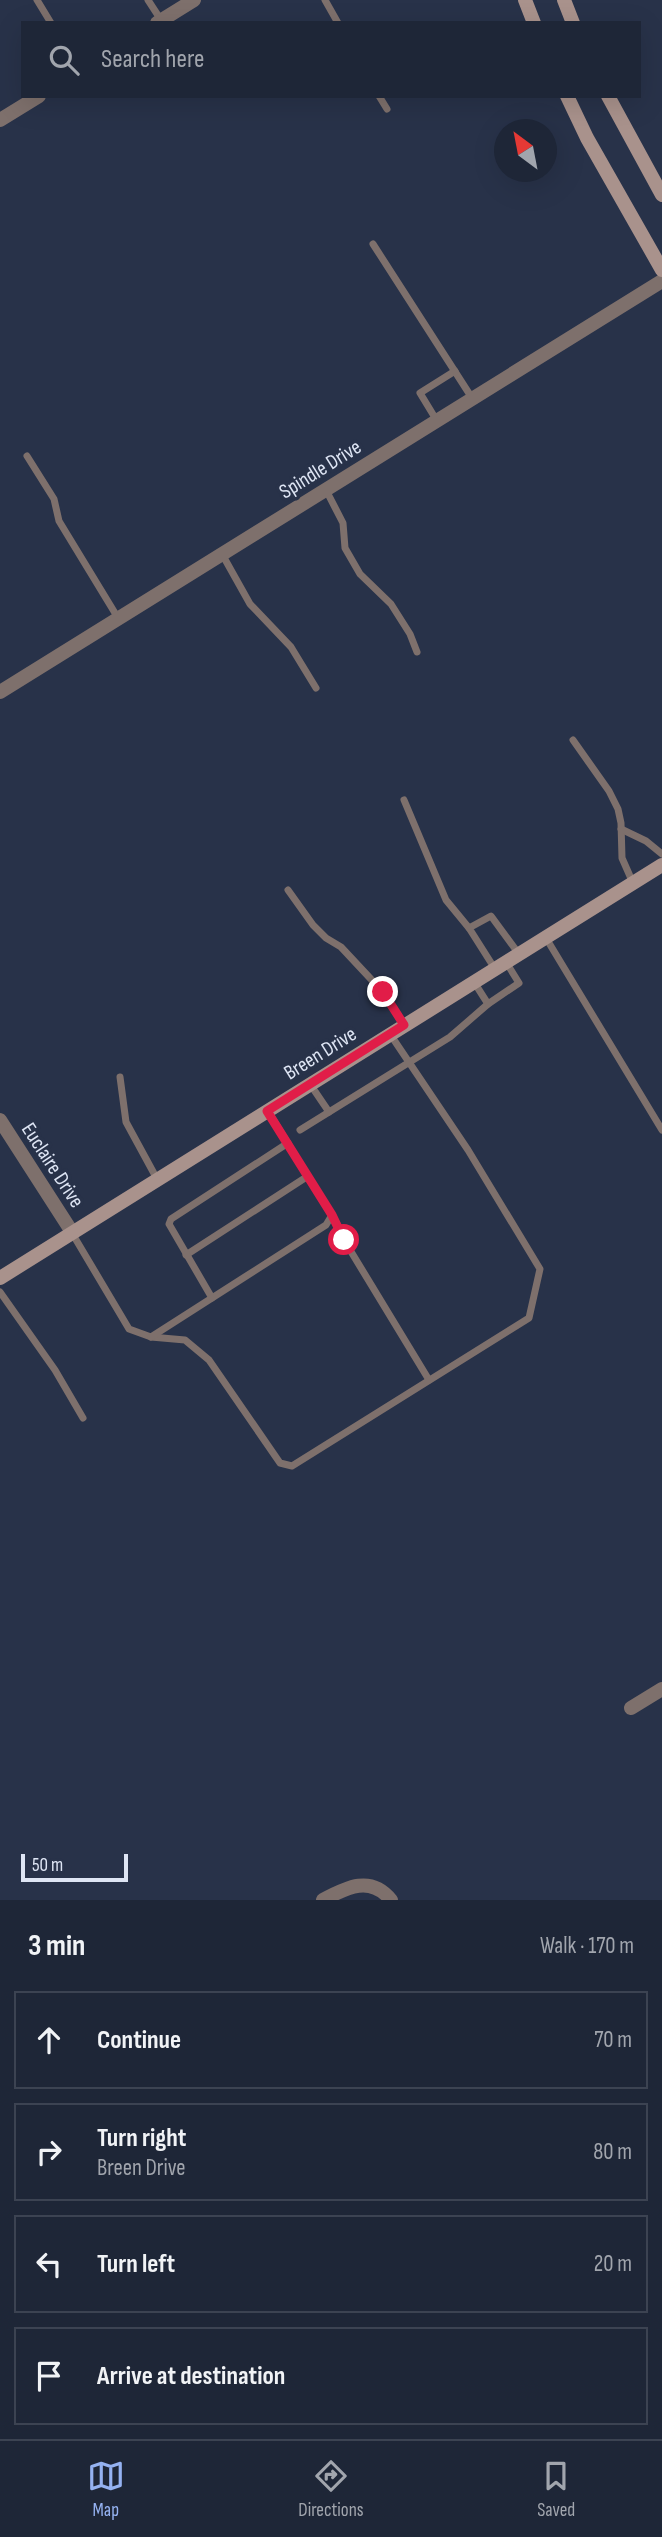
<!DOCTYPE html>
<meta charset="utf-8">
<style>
:root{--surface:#1e2637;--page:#262e3f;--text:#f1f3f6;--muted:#a1a5ad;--line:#3c4352;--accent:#95b2f1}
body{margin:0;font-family:"Sofia Sans Condensed",sans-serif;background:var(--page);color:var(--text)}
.compass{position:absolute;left:494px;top:119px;width:63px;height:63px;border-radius:50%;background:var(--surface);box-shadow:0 7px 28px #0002;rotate:328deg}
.scale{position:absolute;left:21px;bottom:18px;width:107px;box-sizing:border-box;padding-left:7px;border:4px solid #dee5f4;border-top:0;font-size:19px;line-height:24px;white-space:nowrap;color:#dee5f4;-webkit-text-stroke:5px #283249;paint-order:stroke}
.stop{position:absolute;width:21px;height:21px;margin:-16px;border:5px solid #e11d48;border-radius:50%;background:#fff}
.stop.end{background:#e11d48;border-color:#fff;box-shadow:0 2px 7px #0008}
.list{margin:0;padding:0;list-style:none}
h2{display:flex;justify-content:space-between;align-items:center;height:91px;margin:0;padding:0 28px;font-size:30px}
h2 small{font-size:23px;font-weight:400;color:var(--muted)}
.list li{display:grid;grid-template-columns:46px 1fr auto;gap:21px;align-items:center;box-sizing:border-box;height:98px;margin:0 14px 14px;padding:0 14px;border:2px solid var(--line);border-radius:0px}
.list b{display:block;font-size:26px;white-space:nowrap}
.list p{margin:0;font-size:23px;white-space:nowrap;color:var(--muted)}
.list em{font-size:23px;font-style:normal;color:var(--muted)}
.icon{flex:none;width:38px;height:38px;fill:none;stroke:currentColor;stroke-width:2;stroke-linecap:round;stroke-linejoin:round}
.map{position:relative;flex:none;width:662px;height:1900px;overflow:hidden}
.search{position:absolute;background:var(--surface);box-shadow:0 7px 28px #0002;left:21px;right:21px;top:21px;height:77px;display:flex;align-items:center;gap:18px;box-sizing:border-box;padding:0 24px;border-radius:0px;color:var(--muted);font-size:26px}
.sheet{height:539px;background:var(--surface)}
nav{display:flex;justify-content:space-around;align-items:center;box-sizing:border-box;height:98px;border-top:2px solid var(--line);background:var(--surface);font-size:19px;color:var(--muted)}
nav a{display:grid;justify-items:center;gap:4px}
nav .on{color:var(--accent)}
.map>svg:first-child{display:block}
</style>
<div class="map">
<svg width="662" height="1900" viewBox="0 0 662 1900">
<rect width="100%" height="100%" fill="#283249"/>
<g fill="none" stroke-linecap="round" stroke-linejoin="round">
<g stroke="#7e706c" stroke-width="7">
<path d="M37,0l14,23"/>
<path d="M148,0l13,20"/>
<path d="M325,0l13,23"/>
<path d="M379,96l8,13"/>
<path d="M373,244l99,154"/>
<path d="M437,421l-17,-28 35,-22"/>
<path d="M27,456l27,43 5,22 59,97"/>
<path d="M326,490l17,33 2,25 15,26 31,30 19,30 7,18"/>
<path d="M222,554l28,50 41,43 25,41"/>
<path d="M573,740l36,51 9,18 3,14 1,35 11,25"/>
<path d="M404,800l42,100 23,28"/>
<path d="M621,829l25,12 16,13"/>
<path d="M288,890l25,35 13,13 15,9 42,45 21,33"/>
<path d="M546,938l116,192"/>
<path d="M495,969l-26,-41 22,-12 28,38"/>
<path d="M474,982l14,22"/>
<path d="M120,1077l6,45 31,57"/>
<path d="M310,1084l19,28"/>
<path d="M300,1130l150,-93 38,-33 31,-21 -13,-21"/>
<path d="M332,1215l12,25 85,140"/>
<path d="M72,1233l57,96 22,8 34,3 24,20 71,103 12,3 237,-148 11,-49 -72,-119 -78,-116"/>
<path d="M186,1255l122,-79"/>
<path d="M0,1292l55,78 28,48"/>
<path d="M212,1298l-43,-74 2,-5 117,-76"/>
<path d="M151,1337l175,-112 6,-10 -64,-104"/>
</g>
<g stroke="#7e706c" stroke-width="14">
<path d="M157,23l37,-23"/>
<path d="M0,120l39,-24"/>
<path d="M0,692l662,-411"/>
<path d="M0,1120l72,112"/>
<path d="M631,1708l31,-19"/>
<path d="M323,1900c24,-13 48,-25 68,0"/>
</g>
<g stroke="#a9928c" stroke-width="14">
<path d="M525,0l9,23"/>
<path d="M564,0l9,23"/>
<path d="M567,96l20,42 75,132"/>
<path d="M608,96l54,99"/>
<path d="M0,1278l662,-413"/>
</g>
</g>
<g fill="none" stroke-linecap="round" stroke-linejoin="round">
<path stroke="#e11d48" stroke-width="9" d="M344,1240l-12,-25 -65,-104 137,-86 -21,-33"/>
</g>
<g text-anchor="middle" stroke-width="7" stroke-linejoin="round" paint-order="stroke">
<g font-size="21" fill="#dee5f4" stroke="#283249">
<text transform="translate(320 469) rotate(-32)" y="7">Spindle Drive</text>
<text transform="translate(320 1053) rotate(-32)" y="7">Breen Drive</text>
<text transform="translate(53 1165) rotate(57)" y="7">Euclaire Drive</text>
</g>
</g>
</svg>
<svg class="compass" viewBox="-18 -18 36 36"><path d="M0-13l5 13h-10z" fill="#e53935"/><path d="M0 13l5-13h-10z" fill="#a1a5ad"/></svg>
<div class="scale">50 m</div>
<div class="stop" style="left:344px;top:1240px"></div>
<div class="stop end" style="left:383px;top:992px"></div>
<div class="search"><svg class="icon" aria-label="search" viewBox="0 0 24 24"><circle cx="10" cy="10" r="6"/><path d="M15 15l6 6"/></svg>Search here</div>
</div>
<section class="sheet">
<h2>3 min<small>Walk · 170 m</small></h2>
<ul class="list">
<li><svg class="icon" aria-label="ahead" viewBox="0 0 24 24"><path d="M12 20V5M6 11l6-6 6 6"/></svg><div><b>Continue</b></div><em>70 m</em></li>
<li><svg class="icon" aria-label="right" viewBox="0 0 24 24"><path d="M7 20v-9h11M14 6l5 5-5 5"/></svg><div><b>Turn right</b><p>Breen Drive</p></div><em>80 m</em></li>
<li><svg class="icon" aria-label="left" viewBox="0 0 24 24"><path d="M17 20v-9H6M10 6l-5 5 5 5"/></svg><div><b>Turn left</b></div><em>20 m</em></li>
<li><svg class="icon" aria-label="arrive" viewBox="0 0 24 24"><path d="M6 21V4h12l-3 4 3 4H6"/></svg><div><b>Arrive at destination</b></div></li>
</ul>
</section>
<nav>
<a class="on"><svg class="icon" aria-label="map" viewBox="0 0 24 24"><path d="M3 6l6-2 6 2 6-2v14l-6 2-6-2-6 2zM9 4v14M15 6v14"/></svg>Map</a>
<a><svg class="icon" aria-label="directions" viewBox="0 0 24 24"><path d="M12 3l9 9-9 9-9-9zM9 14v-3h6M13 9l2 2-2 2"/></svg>Directions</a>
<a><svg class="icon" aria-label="saved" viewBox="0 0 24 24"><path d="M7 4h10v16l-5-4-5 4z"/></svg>Saved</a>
</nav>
